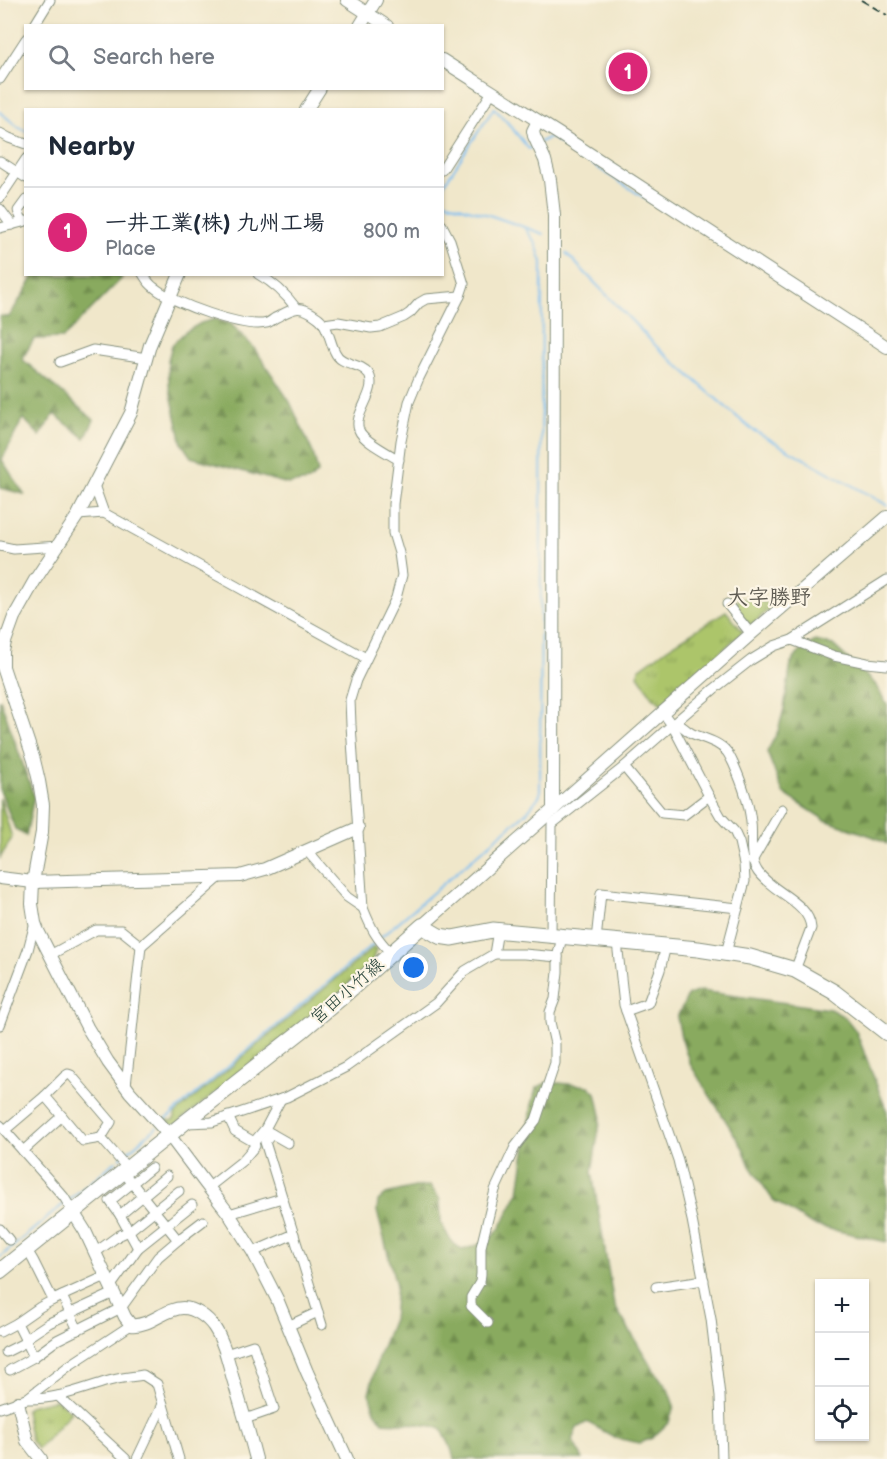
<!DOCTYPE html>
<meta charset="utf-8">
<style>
:root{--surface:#fff;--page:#f2f2f3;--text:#1f2937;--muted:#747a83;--line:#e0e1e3;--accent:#db2777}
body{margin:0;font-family:"Balsamiq Sans","Klee One",sans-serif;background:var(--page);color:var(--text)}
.controls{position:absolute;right:18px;bottom:18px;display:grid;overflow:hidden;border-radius:0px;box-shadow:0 2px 4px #0004}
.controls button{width:54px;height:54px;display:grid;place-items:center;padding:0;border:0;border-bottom:2px solid var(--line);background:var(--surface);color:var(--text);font:30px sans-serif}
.you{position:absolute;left:414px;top:968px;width:21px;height:21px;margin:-15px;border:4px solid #fff;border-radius:50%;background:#1a73e8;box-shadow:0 0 0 9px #1a73e833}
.badge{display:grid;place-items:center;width:39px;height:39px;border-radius:50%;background:var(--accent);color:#fff;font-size:20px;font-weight:700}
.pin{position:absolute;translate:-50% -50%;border:3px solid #fff;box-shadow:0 2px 6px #0006}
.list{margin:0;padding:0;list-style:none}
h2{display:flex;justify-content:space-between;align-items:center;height:78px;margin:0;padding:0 24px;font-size:26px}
h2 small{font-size:20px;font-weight:400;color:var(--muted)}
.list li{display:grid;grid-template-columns:39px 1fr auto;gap:18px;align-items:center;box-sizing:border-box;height:90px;padding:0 24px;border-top:2px solid var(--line)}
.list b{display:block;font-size:22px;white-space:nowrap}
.list p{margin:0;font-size:20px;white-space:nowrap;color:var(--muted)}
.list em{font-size:20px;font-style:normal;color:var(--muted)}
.icon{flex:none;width:33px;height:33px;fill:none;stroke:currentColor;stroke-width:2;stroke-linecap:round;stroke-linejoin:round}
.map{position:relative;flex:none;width:887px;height:1459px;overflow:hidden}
.search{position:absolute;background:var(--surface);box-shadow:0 2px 4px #0004;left:24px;top:24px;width:420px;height:66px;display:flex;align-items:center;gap:15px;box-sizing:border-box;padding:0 21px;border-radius:0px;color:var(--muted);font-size:22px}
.panel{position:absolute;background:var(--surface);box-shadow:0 2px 4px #0004;left:24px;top:108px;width:420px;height:168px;border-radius:0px}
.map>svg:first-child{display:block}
</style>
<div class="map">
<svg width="887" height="1459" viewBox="0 0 887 1459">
<defs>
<pattern id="forest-firs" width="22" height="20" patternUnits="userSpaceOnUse" patternTransform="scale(1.5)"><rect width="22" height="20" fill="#89aa5e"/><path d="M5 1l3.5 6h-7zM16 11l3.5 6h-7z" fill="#6f8c4e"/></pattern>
<pattern id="park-tufts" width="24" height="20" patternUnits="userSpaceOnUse" patternTransform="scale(1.5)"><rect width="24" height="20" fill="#acc56a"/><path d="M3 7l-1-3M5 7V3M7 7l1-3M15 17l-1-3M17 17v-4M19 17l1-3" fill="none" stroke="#8ba158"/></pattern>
</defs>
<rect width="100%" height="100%" fill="#fcf5e5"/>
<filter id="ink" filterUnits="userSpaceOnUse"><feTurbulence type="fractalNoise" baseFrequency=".0167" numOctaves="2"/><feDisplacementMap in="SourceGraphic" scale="12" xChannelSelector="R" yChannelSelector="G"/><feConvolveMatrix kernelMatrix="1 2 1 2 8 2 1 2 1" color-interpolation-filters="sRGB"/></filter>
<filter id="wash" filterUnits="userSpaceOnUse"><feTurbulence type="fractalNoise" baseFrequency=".008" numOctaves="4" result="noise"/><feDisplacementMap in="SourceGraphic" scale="24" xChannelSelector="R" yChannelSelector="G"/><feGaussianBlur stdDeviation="1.35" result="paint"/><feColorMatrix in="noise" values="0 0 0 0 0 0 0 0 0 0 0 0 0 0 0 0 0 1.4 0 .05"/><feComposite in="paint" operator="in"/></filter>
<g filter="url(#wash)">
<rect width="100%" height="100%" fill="#f0e7ca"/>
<path fill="#acc56a" stroke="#66814f" stroke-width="1.5" d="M0,798l12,40 -12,20z"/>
<g fill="url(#forest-firs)" stroke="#547449" stroke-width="1.5">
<path d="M114,275l8,3 -59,60 -29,1 -12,20 72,61 -9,18 -31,-24 -14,22 -17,-18 -21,42 22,34 -24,-6v-172l9,1 26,-42z"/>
<path d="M215,319l16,5 24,25 35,53 23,51 5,19 -9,9 -21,3 -97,-27 -9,-13 -13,-59 -1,-25 4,-15 13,-13 16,-9z"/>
<path d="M815,641l18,4 42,39 12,21v139l-13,-7 -49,-17 -42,-27 -16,-41 11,-21 6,-22 7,-46 10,-13z"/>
<path d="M0,699l34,97 -8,40 -11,-7 -15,-39z"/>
<path d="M700,991l130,18 15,8 11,14 31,81v130l-75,-17 -39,-25 -23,-34 -7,-18 -53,-84 -9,-27 -4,-20 11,-22z"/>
<path d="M548,1082l41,4 7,7 5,22 -9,57 22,133 39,64 15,20 6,17 -5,16 -17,16 -12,5 -24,-5 -29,-16 -10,6 -5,12 11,19h-129c-2,-9 -7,-24 -14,-30 -8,-6 -46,-6 -57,-7l-8,-11 -6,-18 10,-38 14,-36 3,-34 -19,-74 1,-10 8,-7 29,-7 15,-1 10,13 1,24 11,20 11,7 25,-9 12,-13 19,-36 13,-88 4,-16z"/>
</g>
<g fill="url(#park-tufts)" stroke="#66814f" stroke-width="1.5">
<path d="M739,598l36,6 -25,22 -16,-18z"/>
<path d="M726,611l17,21 -82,72 -8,-7 -15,-22 1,-6 30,-22z"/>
<path d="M374,947l2,2 -4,13 -41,40 -156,123 -6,-1 -2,-3 1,-1 4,1 3,-3v-4z"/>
<path d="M54,1400l5,1 12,11 -33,37 -7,-8 -6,-30 4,-5z"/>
</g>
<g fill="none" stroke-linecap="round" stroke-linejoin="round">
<g stroke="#7cbef1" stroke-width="2">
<path d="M0,112l18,15 8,4"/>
<path d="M540,142l10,-5 104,67"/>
<path d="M442,187l52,-79 13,14 22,27 3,-2"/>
<path d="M442,201l50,15 52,18"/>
<path d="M566,253l93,96 92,80 136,76"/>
<path d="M381,937l146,-125 13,-17 2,-533 -7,-20 -11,-15"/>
<path d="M164,1121l213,-180"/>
<path d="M120,1158l37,-31"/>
<path d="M69,1200l47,-39"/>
<path d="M0,1257l65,-54"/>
</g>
</g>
</g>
<g filter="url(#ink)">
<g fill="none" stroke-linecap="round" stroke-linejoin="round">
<defs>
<g id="minor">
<path d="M34,26l16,-26"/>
<path d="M0,79l26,-40"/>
<path d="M0,133l9,5 17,6"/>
<path d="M0,161l26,17"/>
<path d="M442,170l50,-78"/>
<path d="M0,198l26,-39"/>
<path d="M0,209l12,16"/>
<path d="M23,222l-5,-11 8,-11"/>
<path d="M0,228l26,-7"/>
<path d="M143,274c3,5 7,11 12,14 18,15 89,41 112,35 3,-1 5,-3 8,-5 18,-9 23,-15 41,-2 12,7 13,24 19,36 6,14 25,10 33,21 12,17 -16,41 -9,57 4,11 29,23 40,30"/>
<path d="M258,274c16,9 27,19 38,34"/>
<path d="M324,324l14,-2 33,6 9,-1 24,-10 6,-4 9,-10 7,-4 34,-3"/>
<path d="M60,362l33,-12 54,8"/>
<path d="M94,485l10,28"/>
<path d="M78,515l26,-2 262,145"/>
<path d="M0,546l14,3 45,-3"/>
<path d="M727,604l24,30"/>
<path d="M792,640l42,16 33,7 20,2"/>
<path d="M663,713l9,12 42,-36 37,-29 23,-14 18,-6 95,-60"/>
<path d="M676,722c5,3 10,8 15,11 13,6 27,8 36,19 3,4 5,9 7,13 8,18 15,37 17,57 2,17 -3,36 7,50 15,21 51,30 53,56l-16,42"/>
<path d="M624,767l38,46 22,2 25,-19"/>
<path d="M307,851l40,46 16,11"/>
<path d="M752,861l30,-52"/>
<path d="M551,936l1,-112 72,-57 48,-42 37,71 12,21 13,14 5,11 5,22 1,17 -19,72"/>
<path d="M596,940l5,-47 137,15"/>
<path d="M617,942l7,63 54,155 14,60 19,99 9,77 2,63"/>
<path d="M391,953c-15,-15 -20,-25 -28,-45l-12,-183 -1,-25 6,-20 40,-82 6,-23 -3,-22 -6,-20v-29l8,-63 8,-39 10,-24 41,-82 4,-12 -14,-44 -8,-15"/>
<path d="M494,954h30l34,3"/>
<path d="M50,955l46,-25h25l20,16 79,-69"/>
<path d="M626,1011l22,-8 12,-33 6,-24"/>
<path d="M0,1025l28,-75 7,-27"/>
<path d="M126,1086l15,-140"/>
<path d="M45,1096l20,-20 3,-2 3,1 40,47 -10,16"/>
<path d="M228,1116l7,15 19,11 11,-13 16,-30"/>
<path d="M186,1123l26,-1 75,-25 59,-30 90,-64 29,-32 29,-17 4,-24"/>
<path d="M0,1125l64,72 9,15"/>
<path d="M5,1130l40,-34 38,45 18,-3 27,31"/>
<path d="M267,1131l21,12"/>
<path d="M272,1134l-7,8 57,183"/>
<path d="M23,1151l39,-35"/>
<path d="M151,1168l-41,33 10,14 47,-39"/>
<path d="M209,1187l33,-26 13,-15 -1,-4"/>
<path d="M229,1214l53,-16"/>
<path d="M120,1215l18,33"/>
<path d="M0,1229l9,11"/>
<path d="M178,1240l25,-19"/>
<path d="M27,1250l6,10 20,40 53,-24"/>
<path d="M96,1252l22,-16 11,-5 50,-40"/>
<path d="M253,1252l41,-18"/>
<path d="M111,1286l27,-38 54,-43"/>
<path d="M656,1287l48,-7"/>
<path d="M62,1296l16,34"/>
<path d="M53,1300l-13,7 -23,16 17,34 23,-17 64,-32 37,-51 20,-17 -54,-67"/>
<path d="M488,1323l-17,-17v-9l9,-15 1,-8v-27l14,-57 20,-43 21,-27 19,-57v-19l-5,-22v-10l5,-13 3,-27v-18l4,-17"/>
<path d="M288,1326l30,-14"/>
<path d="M0,1332l17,-9"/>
<path d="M25,1339l24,-16 65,-30"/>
<path d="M6,1352l20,-10"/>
<path d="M226,1354l27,-9 21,64 -29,10"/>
<path d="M10,1370l24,-13"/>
<path d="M58,1396l68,63"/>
<path d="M26,1399c28,1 53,-9 79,-17 13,-4 26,-5 38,-7l14,9 22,75"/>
<path d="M0,1408l26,-9 44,-34 61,-40"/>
<path d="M137,1459l26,-55"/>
</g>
<g id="tertiary">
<path d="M347,0l40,26"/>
<path d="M360,26l16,-26"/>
<path d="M442,60l117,74 328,213"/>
<path d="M306,110l14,-22"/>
<path d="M538,121l-5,10 1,5 11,24 5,20 4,35 -1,595"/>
<path d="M180,274l-30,71 -19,68 -53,102 -43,65 -21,37 -9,25 -2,9v16l31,93 5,21 4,24 -1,27 -9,50 -1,22 3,19 3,8 49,96 21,35 22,30 39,43 36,48 24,31 24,38 24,47 30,73 40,87"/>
<path d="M0,878l33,4 207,-6 25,-7 93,-41"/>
<path d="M422,926l329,-292 136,-117"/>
<path d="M73,1212l12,19 40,86 6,8c19,2 34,-17 52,-17 12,0 25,10 31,19 10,15 14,34 19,52 8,26 16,53 23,80"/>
<path d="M18,1402l9,39 14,18"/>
</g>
<path id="primary" d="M0,1271l184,-148 120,-94 38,-32 80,-71 17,10 13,2 41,-8 205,19 52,8 45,13 39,22 53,41"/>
</defs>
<use href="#minor" stroke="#88927f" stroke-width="11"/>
<use href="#tertiary" stroke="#88927f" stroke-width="14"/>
<use href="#primary" stroke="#88927f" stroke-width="17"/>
<use href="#minor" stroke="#fff" stroke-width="9"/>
<use href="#tertiary" stroke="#fff" stroke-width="12"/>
<use href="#primary" stroke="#fff" stroke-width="15"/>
<path stroke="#1f3d34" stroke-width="2" stroke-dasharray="9 4.5" stroke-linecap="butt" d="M861,0l26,15"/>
</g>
</g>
<g text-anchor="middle" stroke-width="4.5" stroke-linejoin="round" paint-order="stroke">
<g font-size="18" fill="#1f3d34" stroke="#fcf5e5">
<text transform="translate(347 991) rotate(-41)" y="6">宮田小竹線</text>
</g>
<g font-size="21" font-weight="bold" fill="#5f5c53" stroke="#fcf5e5">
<text x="769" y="604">大字勝野</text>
</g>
</g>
</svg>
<div class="controls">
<button>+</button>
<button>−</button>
<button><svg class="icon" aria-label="locate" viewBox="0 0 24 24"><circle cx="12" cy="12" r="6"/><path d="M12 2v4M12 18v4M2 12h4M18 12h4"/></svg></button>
</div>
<div class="you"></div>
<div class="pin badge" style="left:628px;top:72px">1</div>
<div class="search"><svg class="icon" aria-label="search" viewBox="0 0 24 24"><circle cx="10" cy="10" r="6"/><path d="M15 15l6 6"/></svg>Search here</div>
<section class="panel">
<h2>Nearby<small></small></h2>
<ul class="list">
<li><span class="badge">1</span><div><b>一井工業(株) 九州工場</b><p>Place</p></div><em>800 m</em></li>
</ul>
</section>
</div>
